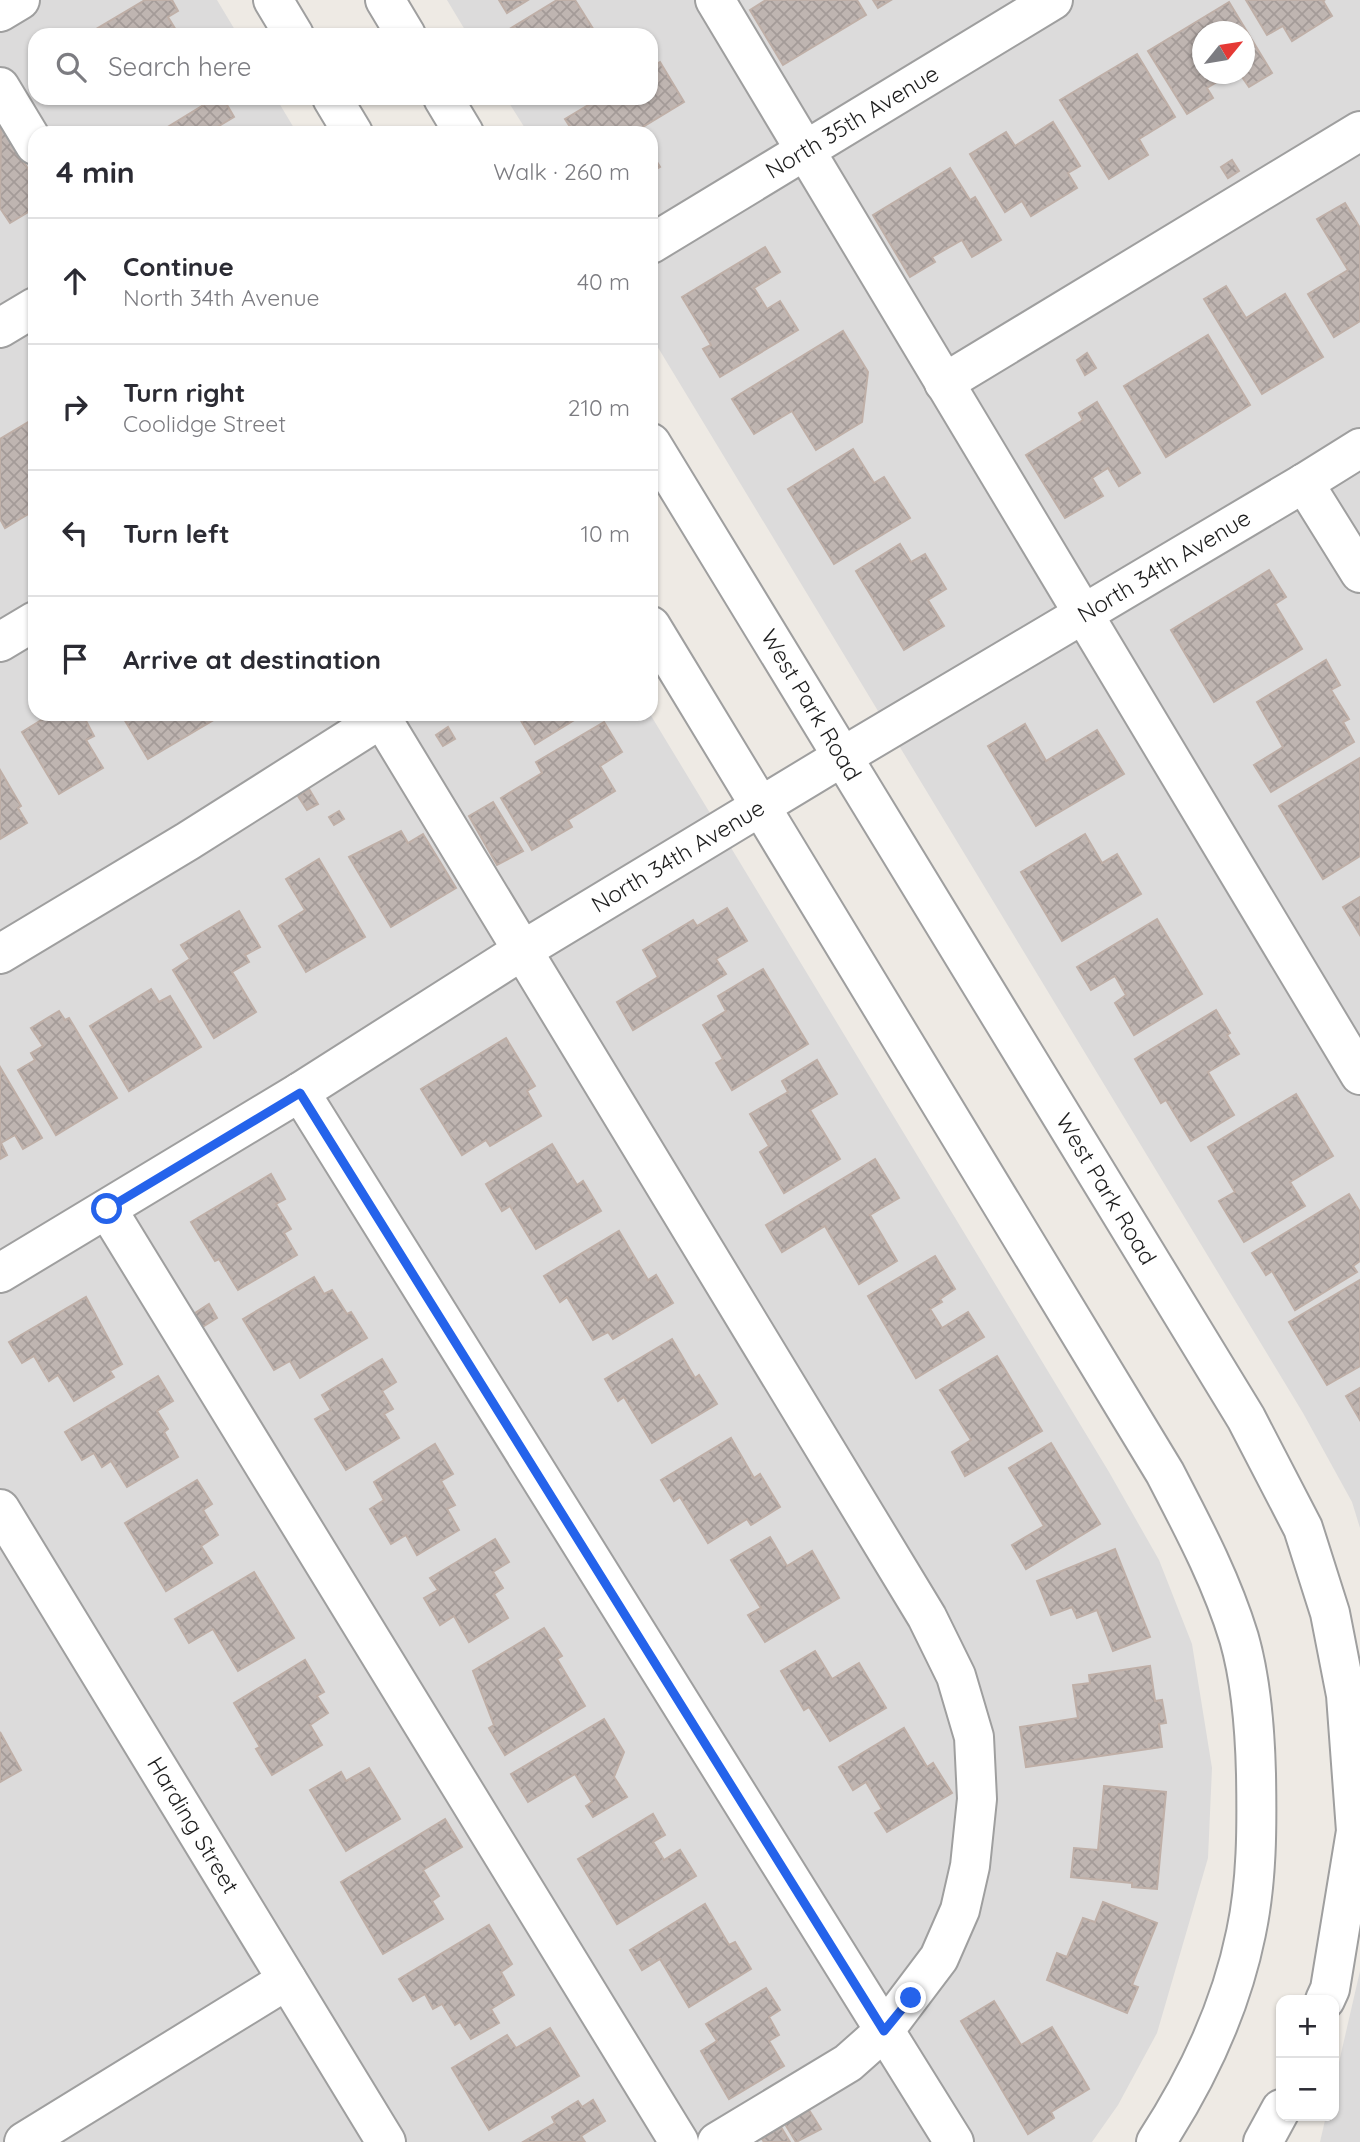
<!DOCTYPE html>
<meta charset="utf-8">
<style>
:root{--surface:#fff;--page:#f7f7f7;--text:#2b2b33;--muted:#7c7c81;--line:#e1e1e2}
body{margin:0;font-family:Quicksand,sans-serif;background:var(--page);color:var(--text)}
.controls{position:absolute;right:21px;bottom:21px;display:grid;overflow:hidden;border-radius:14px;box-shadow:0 2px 5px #0004}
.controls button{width:63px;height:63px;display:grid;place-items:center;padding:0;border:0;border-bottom:2px solid var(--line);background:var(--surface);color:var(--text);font:35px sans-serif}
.compass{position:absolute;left:1192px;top:21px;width:63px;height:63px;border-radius:50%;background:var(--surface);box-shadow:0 2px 5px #0004;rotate:60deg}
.stop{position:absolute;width:21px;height:21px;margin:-16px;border:5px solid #2563eb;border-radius:50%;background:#fff}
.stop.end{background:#2563eb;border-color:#fff;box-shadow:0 2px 7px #0008}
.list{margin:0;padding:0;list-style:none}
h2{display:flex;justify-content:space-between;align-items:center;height:91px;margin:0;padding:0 28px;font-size:30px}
h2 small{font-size:23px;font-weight:400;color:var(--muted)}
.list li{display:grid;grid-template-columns:46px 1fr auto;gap:21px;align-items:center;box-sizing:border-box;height:126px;padding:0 28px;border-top:2px solid var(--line)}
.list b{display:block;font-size:26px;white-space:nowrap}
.list p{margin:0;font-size:23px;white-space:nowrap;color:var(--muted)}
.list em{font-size:23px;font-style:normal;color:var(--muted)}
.icon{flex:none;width:38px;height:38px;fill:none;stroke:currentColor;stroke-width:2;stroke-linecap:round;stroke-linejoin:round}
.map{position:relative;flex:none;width:1360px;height:2142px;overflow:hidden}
.search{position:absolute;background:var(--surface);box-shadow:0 2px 5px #0004;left:28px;top:28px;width:630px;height:77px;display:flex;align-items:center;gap:18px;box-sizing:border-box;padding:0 24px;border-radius:21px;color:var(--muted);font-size:26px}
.panel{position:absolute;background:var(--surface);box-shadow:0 2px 5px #0004;left:28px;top:126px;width:630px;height:595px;border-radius:21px}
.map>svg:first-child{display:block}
</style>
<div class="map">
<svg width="1360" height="2142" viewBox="0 0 1360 2142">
<defs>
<pattern id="building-cross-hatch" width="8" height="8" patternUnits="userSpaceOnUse" patternTransform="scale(1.75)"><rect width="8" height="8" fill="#bfb5b1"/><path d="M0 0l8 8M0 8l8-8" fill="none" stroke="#a49b98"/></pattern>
</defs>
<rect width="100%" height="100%" fill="#eeeae4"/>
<g fill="#dcdbdb" fill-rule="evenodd">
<path d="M0,0h217l21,35h-203v63h241l21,35h-262v581h615l459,758 50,88 33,84 20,124 -4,90 -51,175 -39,72 -26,37h-1092z"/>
<path d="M447,0h913v1528l-8,-26 -49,-89 -652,-1077v-203h-123l-22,-35h145v-63h-183zM1202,32h42v42h-42z"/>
<path d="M1360,1971v171h-40l6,-26h8v-32z"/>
</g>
<g fill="url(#building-cross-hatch)" stroke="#bfafa7" stroke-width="2">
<path d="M145,0h27l6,11 -10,6 11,18h-84l-2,-4z"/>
<path d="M499,0h29l-21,13z"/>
<path d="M557,0h18l22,35h-86l-3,-5z"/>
<path d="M766,0h91l9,15 -83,50 -33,-55z"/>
<path d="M873,0h18l-13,8z"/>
<path d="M1246,0h79l-2,1 9,15 -40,25 -9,-15 -16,9z"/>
<path d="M1229,2l43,71 -23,14 -9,-13h4v-42h-42v42h28l-23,14 6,10 -26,16 -39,-63z"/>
<path d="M1137,54l38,63 -36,22 9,16 -39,24 -49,-79z"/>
<path d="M660,62l24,40 -46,28 2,3h-66l-9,-14 35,-21h51v-31z"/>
<path d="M215,98h8l11,19 -15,9 4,7h-61l-1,-2z"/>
<path d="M1053,122l27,44 -12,7 9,15 -46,28 -9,-15 -17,11 -35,-58 36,-22 9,14z"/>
<path d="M1,123l34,58v27l-25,15 -10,-15z"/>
<path d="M651,152l9,15 -9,5z"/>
<path d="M1232,160l7,11 -11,7 -7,-11z"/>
<path d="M950,168l20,32 5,-3 26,43 -29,17 -10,-17 -30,17 3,5 -25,15 -37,-62z"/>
<path d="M1345,203l15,25v93l-26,16 -26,-43 40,-24 -31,-51z"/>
<path d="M765,247l15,25 -26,16 13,21 13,-8 18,29 -78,47 -17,-28 8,-4 -29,-48z"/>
<path d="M1226,286l20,32 39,-24 38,63 -61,37 -58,-95z"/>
<path d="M843,331l25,41 -6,50 -46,28 -24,-39 -38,23 -22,-35z"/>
<path d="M1208,335l42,70 -84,52 -42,-71z"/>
<path d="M1087,353l9,15 -11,7 -8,-15z"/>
<path d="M1097,402l43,71 -21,13 -11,-18 -16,10 11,18 -38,22 -39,-63 57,-35 -4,-7z"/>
<path d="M35,418v92l-30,18 -5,-9v-80z"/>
<path d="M853,449l21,34 10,-6 26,41 -76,46 -46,-75z"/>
<path d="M900,544l11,18 14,-8 21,35 -18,11 16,26 -40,24 -48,-79z"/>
<path d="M1269,570l17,27 -11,7 27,45 -88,53 -43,-72z"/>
<path d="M1326,660l14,25 -9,5 18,29 -6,3 11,20 -83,50 -17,-27 29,-18 -26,-45z"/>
<path d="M51,714h35l2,3 -3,2 9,17 -8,4 17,28 -44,26 -37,-62z"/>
<path d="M121,714h93l3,4 -69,41z"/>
<path d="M517,714h67l-49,30z"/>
<path d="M604,722l18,30 -22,14 15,25 -47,29 4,7 -40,23 -31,-52 41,-25 -6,-11z"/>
<path d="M1025,724l21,37 51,-31 27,44 -88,52 -48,-80z"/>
<path d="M448,727l7,12 -12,7 -7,-11z"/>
<path d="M1360,758v98l-37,23 -44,-73z"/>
<path d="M0,770l21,36 -3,2 9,15 -27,16z"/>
<path d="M309,789l9,15 -11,6 -9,-14z"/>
<path d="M493,802l30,49 -26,14 -28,-49z"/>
<path d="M339,811l5,8 -10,6 -5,-8z"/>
<path d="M401,831l7,12 15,-9 33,54 -65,39 -42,-70z"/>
<path d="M1085,834l17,29 15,-9 24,40 -79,47 -41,-69z"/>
<path d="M319,859l46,78 -59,35 -27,-46 26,-16 -19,-31z"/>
<path d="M1360,897v38l-17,-28z"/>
<path d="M727,908l20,33 -31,18 10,15 -93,56 -16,-28 41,-25 -15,-27 50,-30 4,6z"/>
<path d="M239,911l21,36 -15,8 4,7 -17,10 24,40 -42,26 -41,-68 17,-11 -9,-14z"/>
<path d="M1157,919l45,75 -68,41 -19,-32 11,-8 -11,-19 -24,14 -14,-23z"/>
<path d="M763,969l45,75 -76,46 -16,-27 7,-4 -20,-34 23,-14 -8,-15z"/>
<path d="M151,989l8,13 11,-6 31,51 -72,44 -39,-65z"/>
<path d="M1216,1010l14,23 -3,2 12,19 -31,18 26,43 -43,26 -25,-41 -5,3 -26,-44z"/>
<path d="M59,1011l6,9 4,-2 48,80 -61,37 -38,-65 17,-10 -4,-7 12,-7 -12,-18z"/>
<path d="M506,1038l29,48 -8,5 14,25 -51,30 -4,-6 -24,15 -41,-66z"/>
<path d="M817,1060l20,34 -27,16 30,49 -56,34 -24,-41 9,-6 -19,-32 38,-22 -6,-11z"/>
<path d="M0,1067l42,71 -19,11 -8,-14 -14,8 6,12 -7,4z"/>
<path d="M1296,1094l37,62 -43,26 15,24 -61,36 -25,-41 16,-9 -27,-45z"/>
<path d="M552,1144l25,41 6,-4 18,30 -65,38 -26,-43 -8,5 -16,-27z"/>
<path d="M875,1159l24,39 -29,17 27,46 -38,23 -34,-58 -43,26 -16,-27z"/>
<path d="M271,1174l14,25 -9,5 15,25 -7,4 13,22 -59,35 -19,-31 -4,2 -24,-39z"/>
<path d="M1349,1194l11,18v49l-7,5 4,6 -62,38 -23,-39 -6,4 -14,-22z"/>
<path d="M619,1231l29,49 8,-5 17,28 -60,36 -5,-7 -15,8 -26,-43 -7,5 -16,-26z"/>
<path d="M935,1256l20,33 -15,10 2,3 -12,7 12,19 26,-16 16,25 -68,41 -48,-82z"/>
<path d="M314,1277l10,17 8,-4 15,24 4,-2 16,26 -67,40 -10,-17 -16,9 -31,-51z"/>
<path d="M1360,1280v86l-33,19 -38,-63z"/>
<path d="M86,1297l36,67 -12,7 4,6 -40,24 -16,-26 -9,6 -15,-25 -12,7 -13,-21z"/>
<path d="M209,1304l8,14 -16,10 -9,-13z"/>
<path d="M672,1339l23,39 4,-3 18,29 -65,39 -28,-46 -6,4 -13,-22z"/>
<path d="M997,1356l45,75 -77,45 -13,-24 19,-12 -31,-50z"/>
<path d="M382,1359l14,23 -14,9 11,18 -9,5 15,24 -53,32 -31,-51 16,-9 -9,-15z"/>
<path d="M158,1376l15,25 -16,10 11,18 -4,3 14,25 -51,30 -16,-26 -9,6 -8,-14 -12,7 -17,-28z"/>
<path d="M1360,1388v32l-14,-24z"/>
<path d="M731,1438l23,40 6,-4 20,33 -29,18 -4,-6 -39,24 -28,-46 -6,4 -13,-21z"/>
<path d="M1051,1443l49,81 -74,45 -14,-24 32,-19 -35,-58z"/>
<path d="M435,1444l18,30 -12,7 14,24 -8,4 12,21 -42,25 -11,-20 -15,9 -21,-35 14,-9 -10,-18z"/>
<path d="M197,1480l15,24 -9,6 15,25 -17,11 11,17 -46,28 -41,-68z"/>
<path d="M770,1537l17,29 25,-15 27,47 -74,44 -17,-27 13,-7 -30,-48z"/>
<path d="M495,1539l14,23 -16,10 10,16 -9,6 14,24 -39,24 -15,-26 -14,9 -16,-27 14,-8 -8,-12z"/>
<path d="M1115,1549l35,88 -37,14 -16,-41 -20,8 -5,-11 -21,8 -14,-34z"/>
<path d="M254,1572l40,66 -56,33 -25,-42 -24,14 -14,-24z"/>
<path d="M544,1628l18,28 -5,3 28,47 -80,49 -16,-27 5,-3 -21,-54z"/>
<path d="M815,1651l17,28 27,-16 27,45 -56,33 -21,-34 -5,3 -23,-39z"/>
<path d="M305,1660l19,32 -7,4 11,17 -18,12 12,20 -50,30 -16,-26 4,-2 -26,-44z"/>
<path d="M1150,1666l5,35 7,-1 4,23 -7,1 3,23 -136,20 -6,-40 58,-9 -5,-33 17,-2 -1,-8z"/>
<path d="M604,1719l20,33 -10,25 13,20 -34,20 -7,-11 6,-4 -17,-28 -47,28 -17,-28z"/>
<path d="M904,1728l23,39 6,-4 19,30 -65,39 -12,-19 7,-4 -16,-27 -13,8 -14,-23z"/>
<path d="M0,1732l21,38 -21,12z"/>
<path d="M369,1768l31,51 -54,32 -36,-61 31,-18 5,9z"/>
<path d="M1104,1786l62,6 -9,97 -25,-2v-4l-61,-6 3,-29 24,2z"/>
<path d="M653,1814l12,21 -12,7 11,18 16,-10 16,26 -79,48 -39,-65z"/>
<path d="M445,1819l17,28 -39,23 16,26 -7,5 11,18 -60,35 -42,-72z"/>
<path d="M1103,1902l54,21 -25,62 6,2 -11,26 -80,-33 10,-27 10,4 16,-39 12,4z"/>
<path d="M705,1904l24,41 6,-3 16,27 -62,38 -29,-48 -18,11 -12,-20z"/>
<path d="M489,1925l23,39 -11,8 13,23 -23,14 8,14 -28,16 -11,-17 -5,3 -13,-21 -9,5 -8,-15 -12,7 -14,-22z"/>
<path d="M766,1988l14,22 -11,7 10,18 -10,6 15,25 -55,33 -28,-48 16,-10 -11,-17z"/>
<path d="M994,2001l27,44 31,-18 37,62 -38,23 3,6 -26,16 -67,-113z"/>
<path d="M550,2028l29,48 -90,54 -37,-62 55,-33 9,13z"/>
<path d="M593,2100l12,21 -24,15 4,6h-62l32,-19 -3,-6 26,-16 4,6z"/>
<path d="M809,2110l12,19 -25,13 -11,-18z"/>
<path d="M781,2127l9,15h-26l-2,-3z"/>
</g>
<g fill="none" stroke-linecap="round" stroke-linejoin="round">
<defs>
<g id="minor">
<path d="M273,0l21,35"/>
<path d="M385,0l21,35"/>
<path d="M715,0l645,1075"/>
<path d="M0,12l20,-12"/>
<path d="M0,87l35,58"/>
<path d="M332,98l21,35"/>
<path d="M443,98l21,35"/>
<path d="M651,244l402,-244"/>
<path d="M0,328l35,-21"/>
<path d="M944,383l416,-252"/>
<path d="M651,443l595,975 57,110 27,85 16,82 10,136 -26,158 -5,11"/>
<path d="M1304,483l56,90"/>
<path d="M651,626l514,847c28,54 56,106 74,165 12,42 16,93 17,136 1,53 1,107 -10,159 -15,74 -49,146 -90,209"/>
<path d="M0,642l35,-21"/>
<path d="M379,714l548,903 29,59 18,61 3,62 -7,67 -10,44 -21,48 -55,73 -36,32 -131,79"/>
<path d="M0,954l188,-113 194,-123"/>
<path d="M300,1092l654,1050"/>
<path d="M107,1209l572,933"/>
<path d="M0,1273l300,-181 223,-142 319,-193 462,-274 56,-35"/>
<path d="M0,1509l386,633"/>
<path d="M24,2142l263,-162"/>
<path d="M1263,2142l18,-33"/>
</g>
</defs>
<use href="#minor" stroke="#9f9f9f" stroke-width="42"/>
<use href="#minor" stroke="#fff" stroke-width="38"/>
</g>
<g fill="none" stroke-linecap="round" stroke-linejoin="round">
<path stroke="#2563eb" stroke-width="9" d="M107,1209l193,-116 584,938 27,-33"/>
</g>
<g text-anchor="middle" stroke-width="5" stroke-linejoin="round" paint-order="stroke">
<g font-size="23" fill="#1e1e1e" stroke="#fff">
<text transform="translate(852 122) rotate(-31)" y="8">North 35th Avenue</text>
<text transform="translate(1164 566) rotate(-31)" y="8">North 34th Avenue</text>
<text transform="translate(811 705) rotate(59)" y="8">West Park Road</text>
<text transform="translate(678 856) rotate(-31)" y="8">North 34th Avenue</text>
<text transform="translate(1106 1189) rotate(59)" y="8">West Park Road</text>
<text transform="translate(193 1825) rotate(59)" y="8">Harding Street</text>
</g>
</g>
</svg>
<div class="controls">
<button>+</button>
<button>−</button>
</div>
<svg class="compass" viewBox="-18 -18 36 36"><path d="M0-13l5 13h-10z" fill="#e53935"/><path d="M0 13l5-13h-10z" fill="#7c7c81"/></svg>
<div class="stop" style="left:107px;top:1209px"></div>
<div class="stop end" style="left:911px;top:1998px"></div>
<div class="search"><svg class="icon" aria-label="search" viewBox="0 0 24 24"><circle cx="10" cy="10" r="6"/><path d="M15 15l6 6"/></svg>Search here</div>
<section class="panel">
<h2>4 min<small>Walk · 260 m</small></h2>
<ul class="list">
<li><svg class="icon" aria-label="ahead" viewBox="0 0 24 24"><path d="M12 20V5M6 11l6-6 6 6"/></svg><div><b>Continue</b><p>North 34th Avenue</p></div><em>40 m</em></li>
<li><svg class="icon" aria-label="right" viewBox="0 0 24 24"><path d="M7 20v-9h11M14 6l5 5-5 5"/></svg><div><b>Turn right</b><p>Coolidge Street</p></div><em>210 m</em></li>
<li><svg class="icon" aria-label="left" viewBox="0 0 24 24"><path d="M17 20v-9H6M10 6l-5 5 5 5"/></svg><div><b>Turn left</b></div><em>10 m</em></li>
<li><svg class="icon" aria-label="arrive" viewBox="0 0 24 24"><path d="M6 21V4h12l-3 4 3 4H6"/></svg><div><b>Arrive at destination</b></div></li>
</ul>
</section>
</div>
